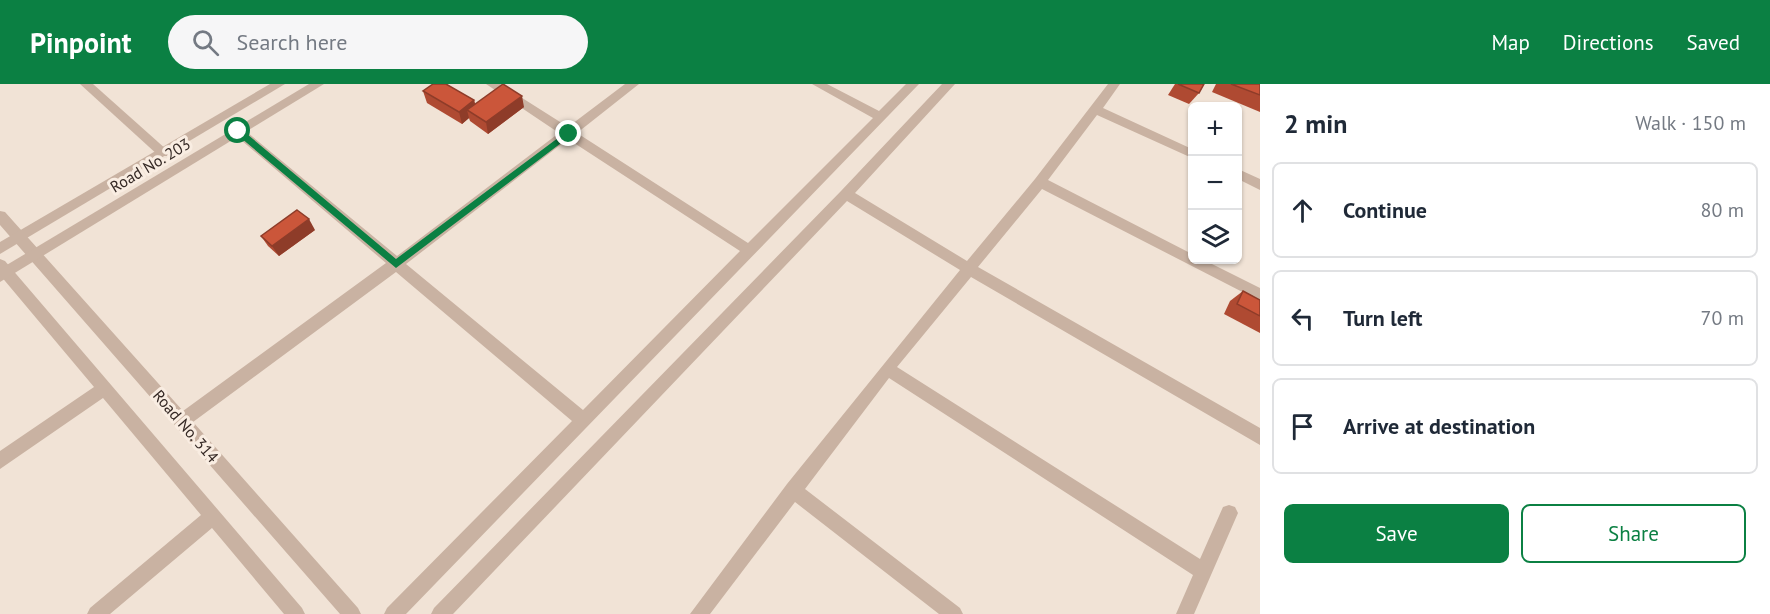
<!DOCTYPE html>
<meta charset="utf-8">
<style>
:root{--surface:#fff;--page:#f6f6f7;--text:#1f2937;--muted:#747a83;--line:#e0e1e3;--accent:#0b8043}
body{margin:0;font-family:"PT Sans",sans-serif;background:var(--page);color:var(--text)}
.controls{position:absolute;right:18px;top:18px;display:grid;overflow:hidden;border-radius:9px;box-shadow:0 2px 4px #0004}
.controls button{width:54px;height:54px;display:grid;place-items:center;padding:0;border:0;border-bottom:2px solid var(--line);background:var(--surface);color:var(--text);font:30px sans-serif}
.stop{position:absolute;width:18px;height:18px;margin:-14px;border:4px solid #0b8043;border-radius:50%;background:#fff}
.stop.end{background:#0b8043;border-color:#fff;box-shadow:0 2px 6px #0008}
.list{margin:0;padding:0;list-style:none}
h2{display:flex;justify-content:space-between;align-items:center;height:78px;margin:0;padding:0 24px;font-size:26px}
h2 small{font-size:20px;font-weight:400;color:var(--muted)}
.list li{display:grid;grid-template-columns:39px 1fr auto;gap:18px;align-items:center;box-sizing:border-box;height:96px;margin:0 12px 12px;padding:0 12px;border:2px solid var(--line);border-radius:9px}
.list b{display:block;font-size:22px;white-space:nowrap}
.list em{font-size:20px;font-style:normal;color:var(--muted)}
.actions{display:flex;gap:12px;padding:18px 24px}
.actions a{flex:1;padding:14px 0;border:2px solid var(--accent);border-radius:9px;text-align:center;font-size:21px;color:var(--accent)}
.actions .main{background:var(--accent);color:#fff}
.icon{flex:none;width:33px;height:33px;fill:none;stroke:currentColor;stroke-width:2;stroke-linecap:round;stroke-linejoin:round}
.map{position:relative;flex:none;width:1260px;height:530px;overflow:hidden}
header{display:flex;align-items:center;gap:36px;box-sizing:border-box;height:84px;padding:0 30px;background:var(--accent);color:#fff}
header strong{font-size:28px}
nav{display:flex;gap:33px;margin-inline-start:auto;font-size:21px}
.search{width:420px;height:54px;background:var(--page);display:flex;align-items:center;gap:15px;box-sizing:border-box;padding:0 21px;border-radius:33px;color:var(--muted);font-size:22px}
main{display:flex}
aside{flex:1;background:var(--surface)}
.map>svg:first-child{display:block}
</style>
<header>
<strong>Pinpoint</strong>
<div class="search"><svg class="icon" aria-label="search" viewBox="0 0 24 24"><circle cx="10" cy="10" r="6"/><path d="M15 15l6 6"/></svg>Search here</div>
<nav><a>Map</a><a>Directions</a><a>Saved</a></nav>
</header>
<main>
<div class="map">
<svg width="1260" height="530" viewBox="0 0 1260 530">
<rect width="100%" height="100%" fill="#f1e3d6"/>
<g fill="none" stroke-linecap="round" stroke-linejoin="round">
<g fill="#c9b2a2" fill-rule="evenodd">
<path d="M80,0h13l74,66 2,3 -2,3h-8z"/>
<path d="M486,0h14l68,43 57,-43h14l-62,49 171,110 125,-125 -61,-34h15l52,27 27,-27h13l-513,530h-22l3,-6 185,-187 -176,-149 -203,150 165,186 3,6h-21l-340,-389v-14l5,1 178,199 203,-148 -152,-129v-6h8l155,128 162,-123zM568,55l172,112 -157,159 -177,-146z"/>
<path d="M942,0h13l-100,109 112,68 68,-82 73,-95h12l-17,24 89,41v9l-95,-43 -49,65 144,74v6h12l56,28v13l-218,-112 -64,78 282,161v17l-289,-168 -74,90 303,192 23,-52 6,-2 6,2 3,6 -44,101h-18l17,-39 -304,-197 -84,111 155,119 3,6h-24l-144,-112 -85,112h-20l97,-130 173,-214 -113,-69 -394,413h-22l3,-6 407,-417z"/>
<path d="M1238,85l22,10v11l-22,-11z"/>
<path d="M0,175l5,2 297,347 3,6h-21l-72,-86 -102,86h-23l3,-6 111,-93 -98,-117 -103,71v-18l94,-64 -94,-112z"/>
</g>
<g fill="#c9b2a2" fill-rule="evenodd">
<path d="M270,0h15l-285,170v-12z"/>
<path d="M309,0h15l-324,198v-13z"/>
</g>
</g>
<g fill="#af4a32">
<path d="M1175,0h29l-5,9 -10,11 -21,-9z"/>
<path d="M1216,0h44v28l-48,-20z"/>
<path d="M423,7l51,9 1,4 49,3 -36,27 -18,-13 -1,-3 -7,6 -35,-21z"/>
<path d="M315,146l-36,26 -11,-10 -7,-10z"/>
<path d="M1243,207l17,9v33l-36,-19 6,-13z"/>
</g>
<g fill="#8e3c29">
<path d="M522,12l2,11 -36,27 -2,-12z"/>
<path d="M474,16l3,12 -10,-2 2,8 -7,6 -3,-12z"/>
<path d="M309,135l6,11 -36,26 -7,-10z"/>
</g>
<g fill="#cb563a" stroke="#8e3c29" stroke-width="1.5">
<path d="M433,0h13l28,16 -15,12 -36,-21z"/>
<path d="M503,0l19,12 -36,26 -19,-12z"/>
<path d="M1178,0h26l-5,9z"/>
<path d="M1231,0h29v11z"/>
<path d="M297,126l12,9 -37,27 -11,-10z"/>
<path d="M1243,207l17,9v16l-23,-12z"/>
</g>
<path fill="#0b8043" d="M235,45h6l155,130 170,-127 7,2 -177,134 -161,-135z"/>
<g text-anchor="middle" stroke-width="6" stroke-linejoin="round" paint-order="stroke">
<g font-size="16" fill="#342824" stroke="#f9ede2">
<text transform="translate(150 81) rotate(-31)" y="6">Road No. 203</text>
<text transform="translate(186 342) rotate(49)" y="6">Road No. 314</text>
</g>
</g>
</svg>
<div class="controls">
<button>+</button>
<button>−</button>
<button><svg class="icon" aria-label="layers" viewBox="0 0 24 24"><path d="M12 4l9 5-9 5-9-5zM3 14l9 5 9-5"/></svg></button>
</div>
<div class="stop" style="left:238px;top:47px"></div>
<div class="stop end" style="left:569px;top:50px"></div>
</div>
<aside>
<h2>2 min<small>Walk · 150 m</small></h2>
<ul class="list">
<li><svg class="icon" aria-label="ahead" viewBox="0 0 24 24"><path d="M12 20V5M6 11l6-6 6 6"/></svg><div><b>Continue</b></div><em>80 m</em></li>
<li><svg class="icon" aria-label="left" viewBox="0 0 24 24"><path d="M17 20v-9H6M10 6l-5 5 5 5"/></svg><div><b>Turn left</b></div><em>70 m</em></li>
<li><svg class="icon" aria-label="arrive" viewBox="0 0 24 24"><path d="M6 21V4h12l-3 4 3 4H6"/></svg><div><b>Arrive at destination</b></div></li>
</ul>
<div class="actions"><a class="main">Save</a><a>Share</a></div>
</aside>
</main>
